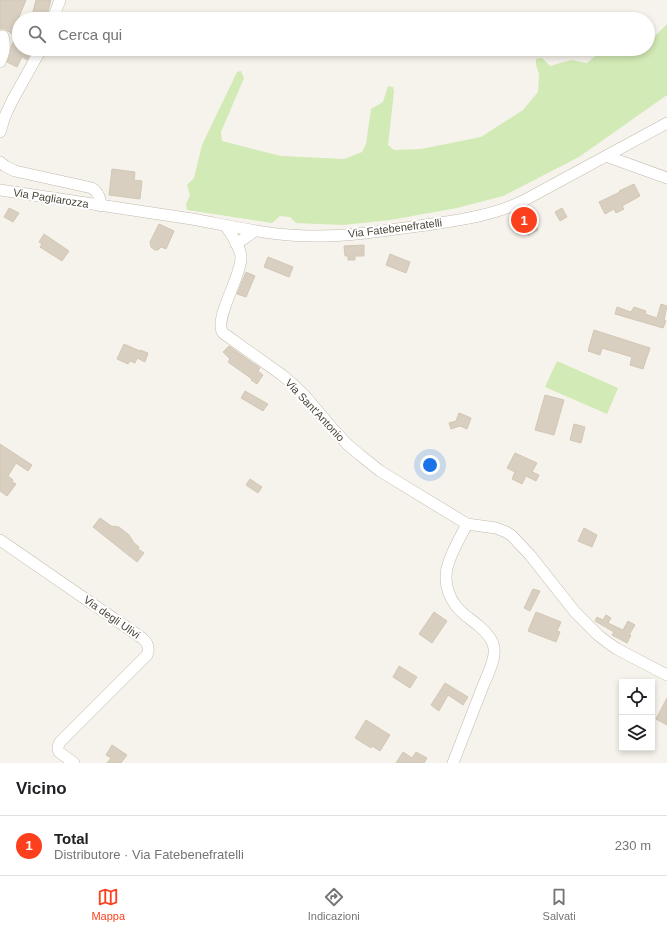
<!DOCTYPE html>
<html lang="it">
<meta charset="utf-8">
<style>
:root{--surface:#fff;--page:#f6f6f6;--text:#202124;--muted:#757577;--line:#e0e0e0;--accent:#fc3f1d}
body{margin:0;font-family:Arial,sans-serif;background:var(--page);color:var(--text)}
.controls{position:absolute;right:12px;bottom:12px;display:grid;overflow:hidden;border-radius:0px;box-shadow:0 2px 6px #0003}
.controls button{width:36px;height:36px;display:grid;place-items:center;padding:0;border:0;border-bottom:1px solid var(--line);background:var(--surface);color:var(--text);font:20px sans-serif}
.you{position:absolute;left:430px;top:465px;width:14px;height:14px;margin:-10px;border:3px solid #fff;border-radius:50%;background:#1a73e8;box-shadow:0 0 0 6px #1a73e833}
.badge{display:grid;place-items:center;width:26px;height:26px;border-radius:50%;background:var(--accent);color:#fff;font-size:13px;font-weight:700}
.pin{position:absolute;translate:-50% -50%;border:2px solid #fff;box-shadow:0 1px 4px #0006}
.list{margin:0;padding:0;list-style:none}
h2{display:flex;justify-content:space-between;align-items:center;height:52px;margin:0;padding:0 16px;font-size:17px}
h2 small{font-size:13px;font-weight:400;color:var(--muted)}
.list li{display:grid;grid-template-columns:26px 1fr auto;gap:12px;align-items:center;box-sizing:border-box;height:60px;padding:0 16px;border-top:1px solid var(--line)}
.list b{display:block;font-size:15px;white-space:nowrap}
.list p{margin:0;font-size:13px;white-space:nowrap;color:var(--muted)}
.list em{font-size:13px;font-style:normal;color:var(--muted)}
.icon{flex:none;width:22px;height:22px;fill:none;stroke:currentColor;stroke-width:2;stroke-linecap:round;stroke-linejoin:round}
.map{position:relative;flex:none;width:667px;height:763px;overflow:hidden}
.search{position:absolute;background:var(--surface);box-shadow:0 2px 6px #0003;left:12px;right:12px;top:12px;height:44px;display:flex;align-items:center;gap:10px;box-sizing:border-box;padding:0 14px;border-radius:22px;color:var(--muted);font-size:15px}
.sheet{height:112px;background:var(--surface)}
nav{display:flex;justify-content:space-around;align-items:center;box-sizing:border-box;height:56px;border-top:1px solid var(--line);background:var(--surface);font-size:11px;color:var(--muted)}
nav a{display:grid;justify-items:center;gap:2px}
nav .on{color:var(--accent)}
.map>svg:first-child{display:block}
</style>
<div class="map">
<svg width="667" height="763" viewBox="0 0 667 763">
<rect width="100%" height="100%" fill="#f6f3ec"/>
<g fill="#d2eab5">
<path d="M667,24v71l-88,62 -76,39 -46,12 -67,12 -47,5 -47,-2 -6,-6 -10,-1 -8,7 -85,-13 -1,-6 4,-9 -3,-10 7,-7 8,-33 35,-73 4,-1 3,7 -23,54 1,9 59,15 63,3 18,-7 4,-8 5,-35 12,-7 5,-16 5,1 1,5 -6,53 6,5 27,-1 60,-12 42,-27 15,-18 1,-18 -3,-9v-6l6,-1 8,8 21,-6 16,3 16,-14h45v-6z"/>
<path d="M557,361l61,27 -11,26 -62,-27z"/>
</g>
<g fill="#d8cfc1" stroke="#d3c7b4">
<path d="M0,0h26l-14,34 -7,-5h-5z"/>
<path d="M36,0h15l-5,19h-15z"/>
<path d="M19,31v18h14l-6,11 -5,-3 -5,10 -10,-5 3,-8 1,-7z"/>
<path d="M112,169l23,3 -1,8 8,1 -2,18 -31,-4z"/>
<path d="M634,184l6,12 -18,10 2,3 -8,4 -2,-4 -9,5 -6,-12 21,-10 -1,-1z"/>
<path d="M9,208l10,5 -6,9 -9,-5z"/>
<path d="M528,208l10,22 -10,5 -3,-5 -4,2 -8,-16z"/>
<path d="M562,208l5,9 -7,4 -5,-9z"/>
<path d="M159,224l15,7 -8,18 -5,-2 -3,3h-3l-4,-3 -1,-5z"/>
<path d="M44,234l25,17 -7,10 -22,-14 2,-3 -3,-2z"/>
<path d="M364,245v11h-9v4h-7v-4h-3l-1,-10z"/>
<path d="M390,254l20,8 -4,11 -20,-8z"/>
<path d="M268,257l25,10 -4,10 -25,-10z"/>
<path d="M246,272l9,4 -9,21 -9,-3z"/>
<path d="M661,304l6,2 -3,14 2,1 -3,7 -48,-14 2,-7 14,5 3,-5 12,4 -1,3 12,4z"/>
<path d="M594,330l56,18 -7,21 -13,-4 2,-8 -30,-9 -2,7 -12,-4z"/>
<path d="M124,344l16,7v-1l8,3 -3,9 -8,-4 -2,5 -5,-2 -2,3 -11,-5z"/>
<path d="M229,346l31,22 -2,3 5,4 -6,9 -6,-4 1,-1 -24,-17 2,-3 -7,-7z"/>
<path d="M245,391l23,13 -5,7 -22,-13z"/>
<path d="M545,395l19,5 -10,35 -19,-5z"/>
<path d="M459,413l12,5 -4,11 -7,-3 -9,3 -2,-6 7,-2z"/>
<path d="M574,424l11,3 -4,16 -11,-3z"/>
<path d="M0,444l32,21 -4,6 -12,-8 -8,13 5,4 -1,2 4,2 -9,12 -7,-5z"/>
<path d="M515,453l22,10 -5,9 7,3 -3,6 -10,-5 -4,8 -10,-5 3,-7 -8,-4z"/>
<path d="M250,479l12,8 -4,6 -12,-8z"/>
<path d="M100,518l11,8 8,1 10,8 5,8 5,4 -1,2 6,4 -7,9 -44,-35z"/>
<path d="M584,528l13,7 -5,12 -14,-6z"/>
<path d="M533,589l7,2 -10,20 -6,-3z"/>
<path d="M434,612l13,9 -15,22 -13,-9z"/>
<path d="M536,612l25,10 -4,9 3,1 -4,10 -28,-11z"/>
<path d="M606,615l5,3 -3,5 15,7 5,-9 7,4 -6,10h2l-4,8 -15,-8 2,-3 -19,-11 2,-4 6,3z"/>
<path d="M399,666l18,11 -7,11 -17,-11z"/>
<path d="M445,683l23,14 -5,8 -15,-10 -9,16 -8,-6z"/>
<path d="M667,698v27l-11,-6z"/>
<path d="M366,720l24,15 -10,16 -8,-5 -1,2 -16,-10z"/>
<path d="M112,745l15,10 -6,8h-14l4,-5 -5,-3z"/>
<path d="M403,752l9,6 4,-6 11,6 -3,5h-28z"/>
</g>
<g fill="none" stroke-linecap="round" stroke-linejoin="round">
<defs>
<g id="minor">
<path d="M53,19l7,-19"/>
<path d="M0,62c4,-9 6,-16 3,-26"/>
<path d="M0,132l5,-16 7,-15 29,-52"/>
<path d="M606,156l61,22"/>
<path d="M0,162l5,4 10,5 77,17c7,5 8,10 9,18"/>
<path d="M0,190c64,10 128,19 192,29 39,7 80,17 119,17 38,1 78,-6 115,-11 33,-5 66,-9 97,-24l144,-78"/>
<path d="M225,225c6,9 16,22 16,33 0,19 -28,62 -18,75l59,42 13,11 11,11 27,32 14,15 13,11 20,16 87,53 29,4 10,4 5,3 19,20 45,57 23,23 9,7 10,7 50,26"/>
<path d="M236,244l19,-13"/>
<path d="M0,540l142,98c6,5 8,10 5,17l-87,87c-2,4 -3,6 -1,10l15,11"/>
<path d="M453,763c10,-26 20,-51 30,-77 4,-10 13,-27 11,-38 -1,-9 -8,-16 -15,-22 -7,-6 -17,-12 -23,-20 -22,-30 -3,-54 11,-82"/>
</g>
</defs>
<use href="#minor" stroke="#c2bbae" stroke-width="12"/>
<use href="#minor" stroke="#fff" stroke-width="11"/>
</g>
<g text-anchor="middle" stroke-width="4" stroke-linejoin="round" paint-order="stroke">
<g font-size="11" fill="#4b4439" stroke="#fff">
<text transform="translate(51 198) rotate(9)" y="4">Via Pagliarozza</text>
<text transform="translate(395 228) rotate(-7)" y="4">Via Fatebenefratelli</text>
<text transform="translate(315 410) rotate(47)" y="4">Via Sant'Antonio</text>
<text transform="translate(112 617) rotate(35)" y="4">Via degli Ulivi</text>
</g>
</g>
</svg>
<div class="controls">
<button><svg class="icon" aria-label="locate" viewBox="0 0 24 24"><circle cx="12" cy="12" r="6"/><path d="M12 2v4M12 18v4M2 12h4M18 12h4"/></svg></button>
<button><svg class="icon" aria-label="layers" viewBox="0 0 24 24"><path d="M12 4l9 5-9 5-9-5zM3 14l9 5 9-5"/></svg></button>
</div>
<div class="you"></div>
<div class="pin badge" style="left:524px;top:220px">1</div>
<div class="search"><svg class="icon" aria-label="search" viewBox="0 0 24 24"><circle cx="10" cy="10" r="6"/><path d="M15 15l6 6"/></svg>Cerca qui</div>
</div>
<section class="sheet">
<h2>Vicino<small></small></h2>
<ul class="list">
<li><span class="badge">1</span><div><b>Total</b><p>Distributore · Via Fatebenefratelli</p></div><em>230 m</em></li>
</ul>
</section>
<nav>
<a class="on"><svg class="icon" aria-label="map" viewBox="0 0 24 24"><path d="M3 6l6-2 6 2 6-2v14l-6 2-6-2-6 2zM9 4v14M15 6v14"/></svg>Mappa</a>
<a><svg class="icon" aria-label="directions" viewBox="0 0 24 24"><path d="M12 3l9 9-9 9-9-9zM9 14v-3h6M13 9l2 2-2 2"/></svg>Indicazioni</a>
<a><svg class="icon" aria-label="saved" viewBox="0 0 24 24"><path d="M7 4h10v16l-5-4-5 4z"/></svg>Salvati</a>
</nav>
